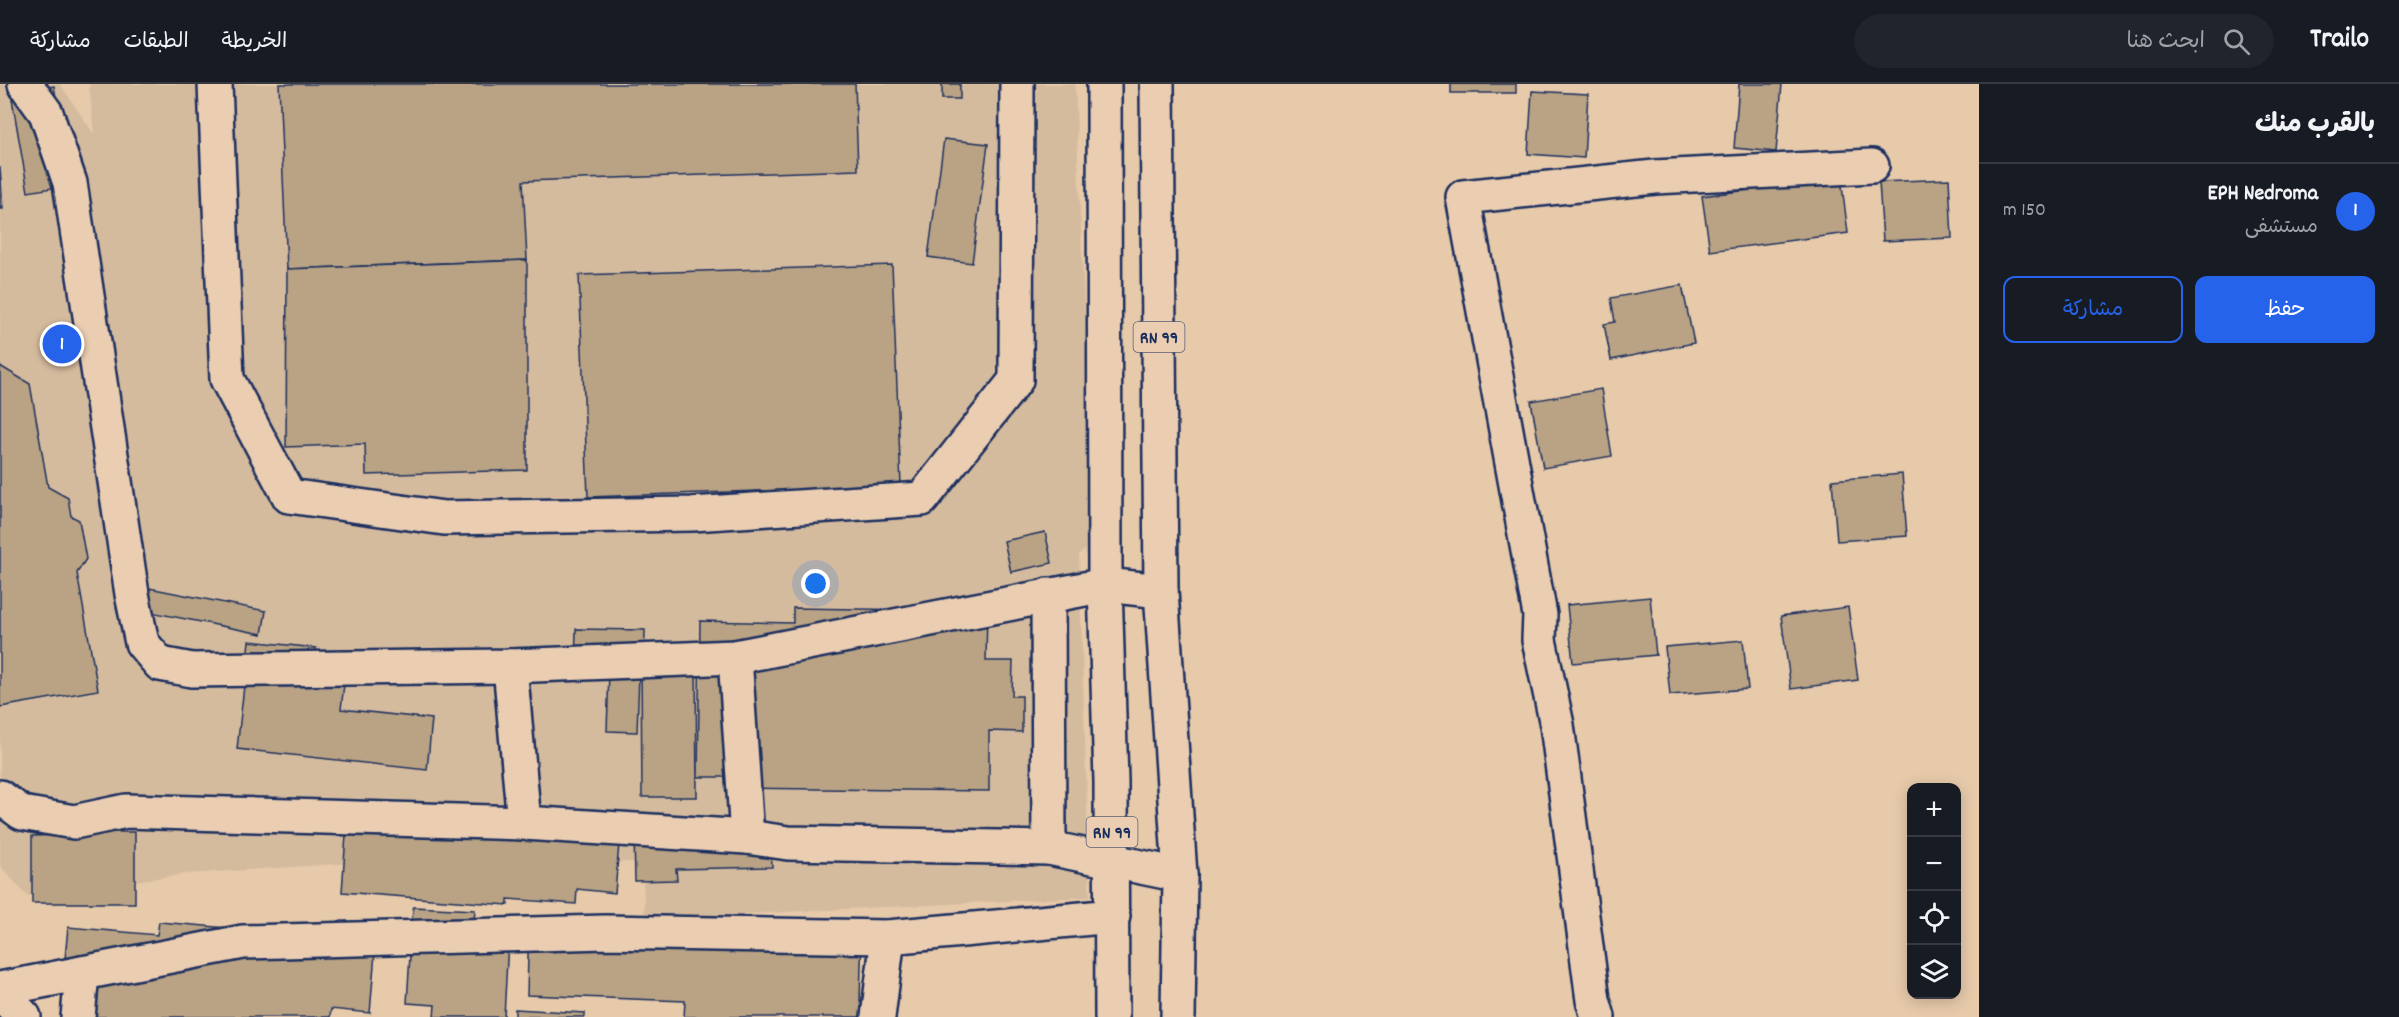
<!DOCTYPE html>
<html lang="ar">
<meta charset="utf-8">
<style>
:root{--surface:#171b24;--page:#20242c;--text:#f1f3f6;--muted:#9ea1a6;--line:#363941;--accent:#2563eb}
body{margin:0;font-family:Dekko,"Playpen Sans Arabic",sans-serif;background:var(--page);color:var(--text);direction:rtl}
.controls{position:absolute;right:18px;bottom:18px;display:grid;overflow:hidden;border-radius:12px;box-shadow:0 3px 15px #0003}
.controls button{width:54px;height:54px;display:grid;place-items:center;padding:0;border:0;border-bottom:2px solid var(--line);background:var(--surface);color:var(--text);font:30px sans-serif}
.you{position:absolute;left:816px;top:500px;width:21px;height:21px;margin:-15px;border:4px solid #fff;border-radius:50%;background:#1a73e8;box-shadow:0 0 0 9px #1a73e833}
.badge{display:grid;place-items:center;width:39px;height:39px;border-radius:50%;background:var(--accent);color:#fff;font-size:20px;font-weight:700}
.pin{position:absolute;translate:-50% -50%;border:3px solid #fff;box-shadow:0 2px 6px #0006}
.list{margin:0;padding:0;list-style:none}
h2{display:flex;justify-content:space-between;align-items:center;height:78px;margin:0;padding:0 24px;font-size:26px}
h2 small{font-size:20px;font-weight:400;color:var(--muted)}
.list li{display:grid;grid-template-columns:39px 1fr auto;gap:18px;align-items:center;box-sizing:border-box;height:96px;padding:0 24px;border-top:2px solid var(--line)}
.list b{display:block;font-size:22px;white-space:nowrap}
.list p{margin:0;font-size:20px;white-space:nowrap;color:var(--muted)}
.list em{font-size:20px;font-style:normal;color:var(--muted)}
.actions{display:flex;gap:12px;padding:18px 24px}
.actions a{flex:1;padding:14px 0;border:2px solid var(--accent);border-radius:12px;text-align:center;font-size:21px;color:var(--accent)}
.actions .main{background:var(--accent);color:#fff}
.icon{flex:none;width:33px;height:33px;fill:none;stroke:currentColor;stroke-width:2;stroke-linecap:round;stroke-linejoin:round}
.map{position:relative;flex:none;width:1979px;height:933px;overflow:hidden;direction:ltr}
header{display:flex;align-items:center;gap:36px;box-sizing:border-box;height:84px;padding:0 30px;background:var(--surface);border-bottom:2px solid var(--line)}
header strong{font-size:28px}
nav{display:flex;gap:33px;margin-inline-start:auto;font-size:21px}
.search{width:420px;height:54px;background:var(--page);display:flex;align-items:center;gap:15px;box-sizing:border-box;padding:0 21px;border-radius:33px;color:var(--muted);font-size:22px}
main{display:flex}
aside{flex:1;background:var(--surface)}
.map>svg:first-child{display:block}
</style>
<header>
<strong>Trailo</strong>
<div class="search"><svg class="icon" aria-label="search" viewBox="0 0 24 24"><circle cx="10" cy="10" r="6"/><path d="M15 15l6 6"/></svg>ابحث هنا</div>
<nav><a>الخريطة</a><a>الطبقات</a><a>مشاركة</a></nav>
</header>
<main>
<aside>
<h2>بالقرب منك<small></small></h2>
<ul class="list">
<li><span class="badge">1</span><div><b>EPH Nedroma</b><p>مستشفى</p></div><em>150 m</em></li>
</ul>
<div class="actions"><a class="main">حفظ</a><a>مشاركة</a></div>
</aside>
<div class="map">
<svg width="1979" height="933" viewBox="0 0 1979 933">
<rect width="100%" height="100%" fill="#e7caaa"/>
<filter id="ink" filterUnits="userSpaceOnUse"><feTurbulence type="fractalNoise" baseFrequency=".0167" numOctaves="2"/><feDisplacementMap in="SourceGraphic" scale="12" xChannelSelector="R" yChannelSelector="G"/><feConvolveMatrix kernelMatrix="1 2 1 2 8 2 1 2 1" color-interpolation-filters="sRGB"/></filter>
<g filter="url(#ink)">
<path fill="#d5bb9e" d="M0,0h60l34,50 -5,-50h986l19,460 -15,10 11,343 -445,22 -3,-57 -245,-2 -210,14 -160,22 -27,-30z"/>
<g fill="#b9a384" stroke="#1b2f5e" stroke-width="1.5">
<path d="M279,0h576l3,86 -335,11 4,79 -240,9z"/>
<rect x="942" y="0" width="18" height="15"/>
<rect x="1451" y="0" width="65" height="9"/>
<path d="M1739,0h43l-6,68 -42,-4z"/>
<path d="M54,2l17,99 -43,7 -17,-99z"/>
<path d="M1532,7l56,3 -4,64 -56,-4z"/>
<path d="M944,55l44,5 -16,119 -44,-6z"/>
<path d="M0,83l3,42h-3z"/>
<path d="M1841,94l7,55 -138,18 -8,-55z"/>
<path d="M1949,95l3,59 -69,3 -4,-59z"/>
<path d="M527,176v210l-161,5 -1,-31 -79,3 1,-178z"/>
<path d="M892,181l9,221 -313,11 -9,-222z"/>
<path d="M1682,201l12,58 -83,17 -7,-36 11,-2 -4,-24z"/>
<path d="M0,282l30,18 18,103 20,11 3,18 8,4 7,39 -9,14 21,117 -98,17z"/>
<path d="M1601,305l11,67 -69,12 -12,-67z"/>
<path d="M1902,390l5,62 -70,5 -5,-61z"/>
<path d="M1045,448l7,31 -41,9 -7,-31z"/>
<path d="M139,502l127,25 -4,23 -127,-25z"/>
<path d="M1650,513l6,58 -83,8 -6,-58z"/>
<path d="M1848,523l10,73 -67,9 -10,-73z"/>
<path d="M793,524l194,3 -1,50h27l-1,35h10v36l-33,-1v60l-250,-3v-11h-41l2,-156 93,2z"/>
<path d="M576,545l69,1 -1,41 -69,-1z"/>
<path d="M1743,556l5,49 -78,6 -5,-48z"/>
<path d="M249,557l67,7 -2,25 31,3 -4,33 91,10 -5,51 -190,-21z"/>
<path d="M641,582h55l1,131h-55z"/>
<path d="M609,588l30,1 -2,59 -30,-1z"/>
<path d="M347,736l273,11 -5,62 -38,-4 -1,15 -68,-5v6l-166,-13z"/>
<path d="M69,748h66v71h-103v-67l36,-1z"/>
<path d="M634,748l137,15 1,20 -96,2 1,11 -42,1z"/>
<path d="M413,823l62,3 -1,10 35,2 -5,95h-70l1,-12 -28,-2z"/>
<path d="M529,833l333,13 -2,72h3l-1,15h-178l1,-16 -158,-6z"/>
<path d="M159,838l217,19 -6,72 -39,-4 -1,8h-239l-28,-37 5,-53 89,8z"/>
<path d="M515,925l70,4v4h-70z"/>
</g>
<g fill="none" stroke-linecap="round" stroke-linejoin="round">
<defs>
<g id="minor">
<path d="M25,0l21,29 24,70 62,411 10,49 18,21 32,6 318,-4 225,-9 370,-72 56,6"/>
<path d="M215,0l12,295 62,117 155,22 248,-4 230,-15 94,-119 1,-296"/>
<path d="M1048,511l1,253"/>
<path d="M735,573l12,180 41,6 261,5 131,27"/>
<path d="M510,582l14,157"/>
<path d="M0,713l22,16 52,9 52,-11 398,12 223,14"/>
<path d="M0,905l243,-47 362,-10 283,5 225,-21"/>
<path d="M0,909l24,24"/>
<path d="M78,933l4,-44"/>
<path d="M878,933l10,-80"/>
<path d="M1598,933l-5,-17 -36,-275 -18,-85 1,-25 -77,-418 192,-20 217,-11"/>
</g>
<g id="major">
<path d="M1104,0l1,501 6,196 1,236"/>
<path d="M1157,0l4,507 19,284 -2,142"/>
</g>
</defs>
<use href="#minor" stroke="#1b2f5e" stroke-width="38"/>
<use href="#major" stroke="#1b2f5e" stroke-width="38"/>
<use href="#minor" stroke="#ebceb2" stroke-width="33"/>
<use href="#major" stroke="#ebceb2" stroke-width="33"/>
</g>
</g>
<g text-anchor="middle" stroke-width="5" stroke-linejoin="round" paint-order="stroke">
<g fill="#ebceb2" stroke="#595f77" stroke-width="1.5">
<rect x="1133.5" y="238" width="51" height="30" rx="4.5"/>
<rect x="1086.5" y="733" width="51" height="30" rx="4.5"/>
</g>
<g font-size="18" font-weight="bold" fill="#1b2f5e">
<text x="1159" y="259">RN 99</text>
<text x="1112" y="754">RN 99</text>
</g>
</g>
</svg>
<div class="controls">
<button>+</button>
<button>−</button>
<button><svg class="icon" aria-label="locate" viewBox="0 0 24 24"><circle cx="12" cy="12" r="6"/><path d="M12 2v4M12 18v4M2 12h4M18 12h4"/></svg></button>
<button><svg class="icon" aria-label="layers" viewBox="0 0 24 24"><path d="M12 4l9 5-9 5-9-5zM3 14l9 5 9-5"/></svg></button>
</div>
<div class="you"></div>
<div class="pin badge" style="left:62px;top:260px">1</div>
</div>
</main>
